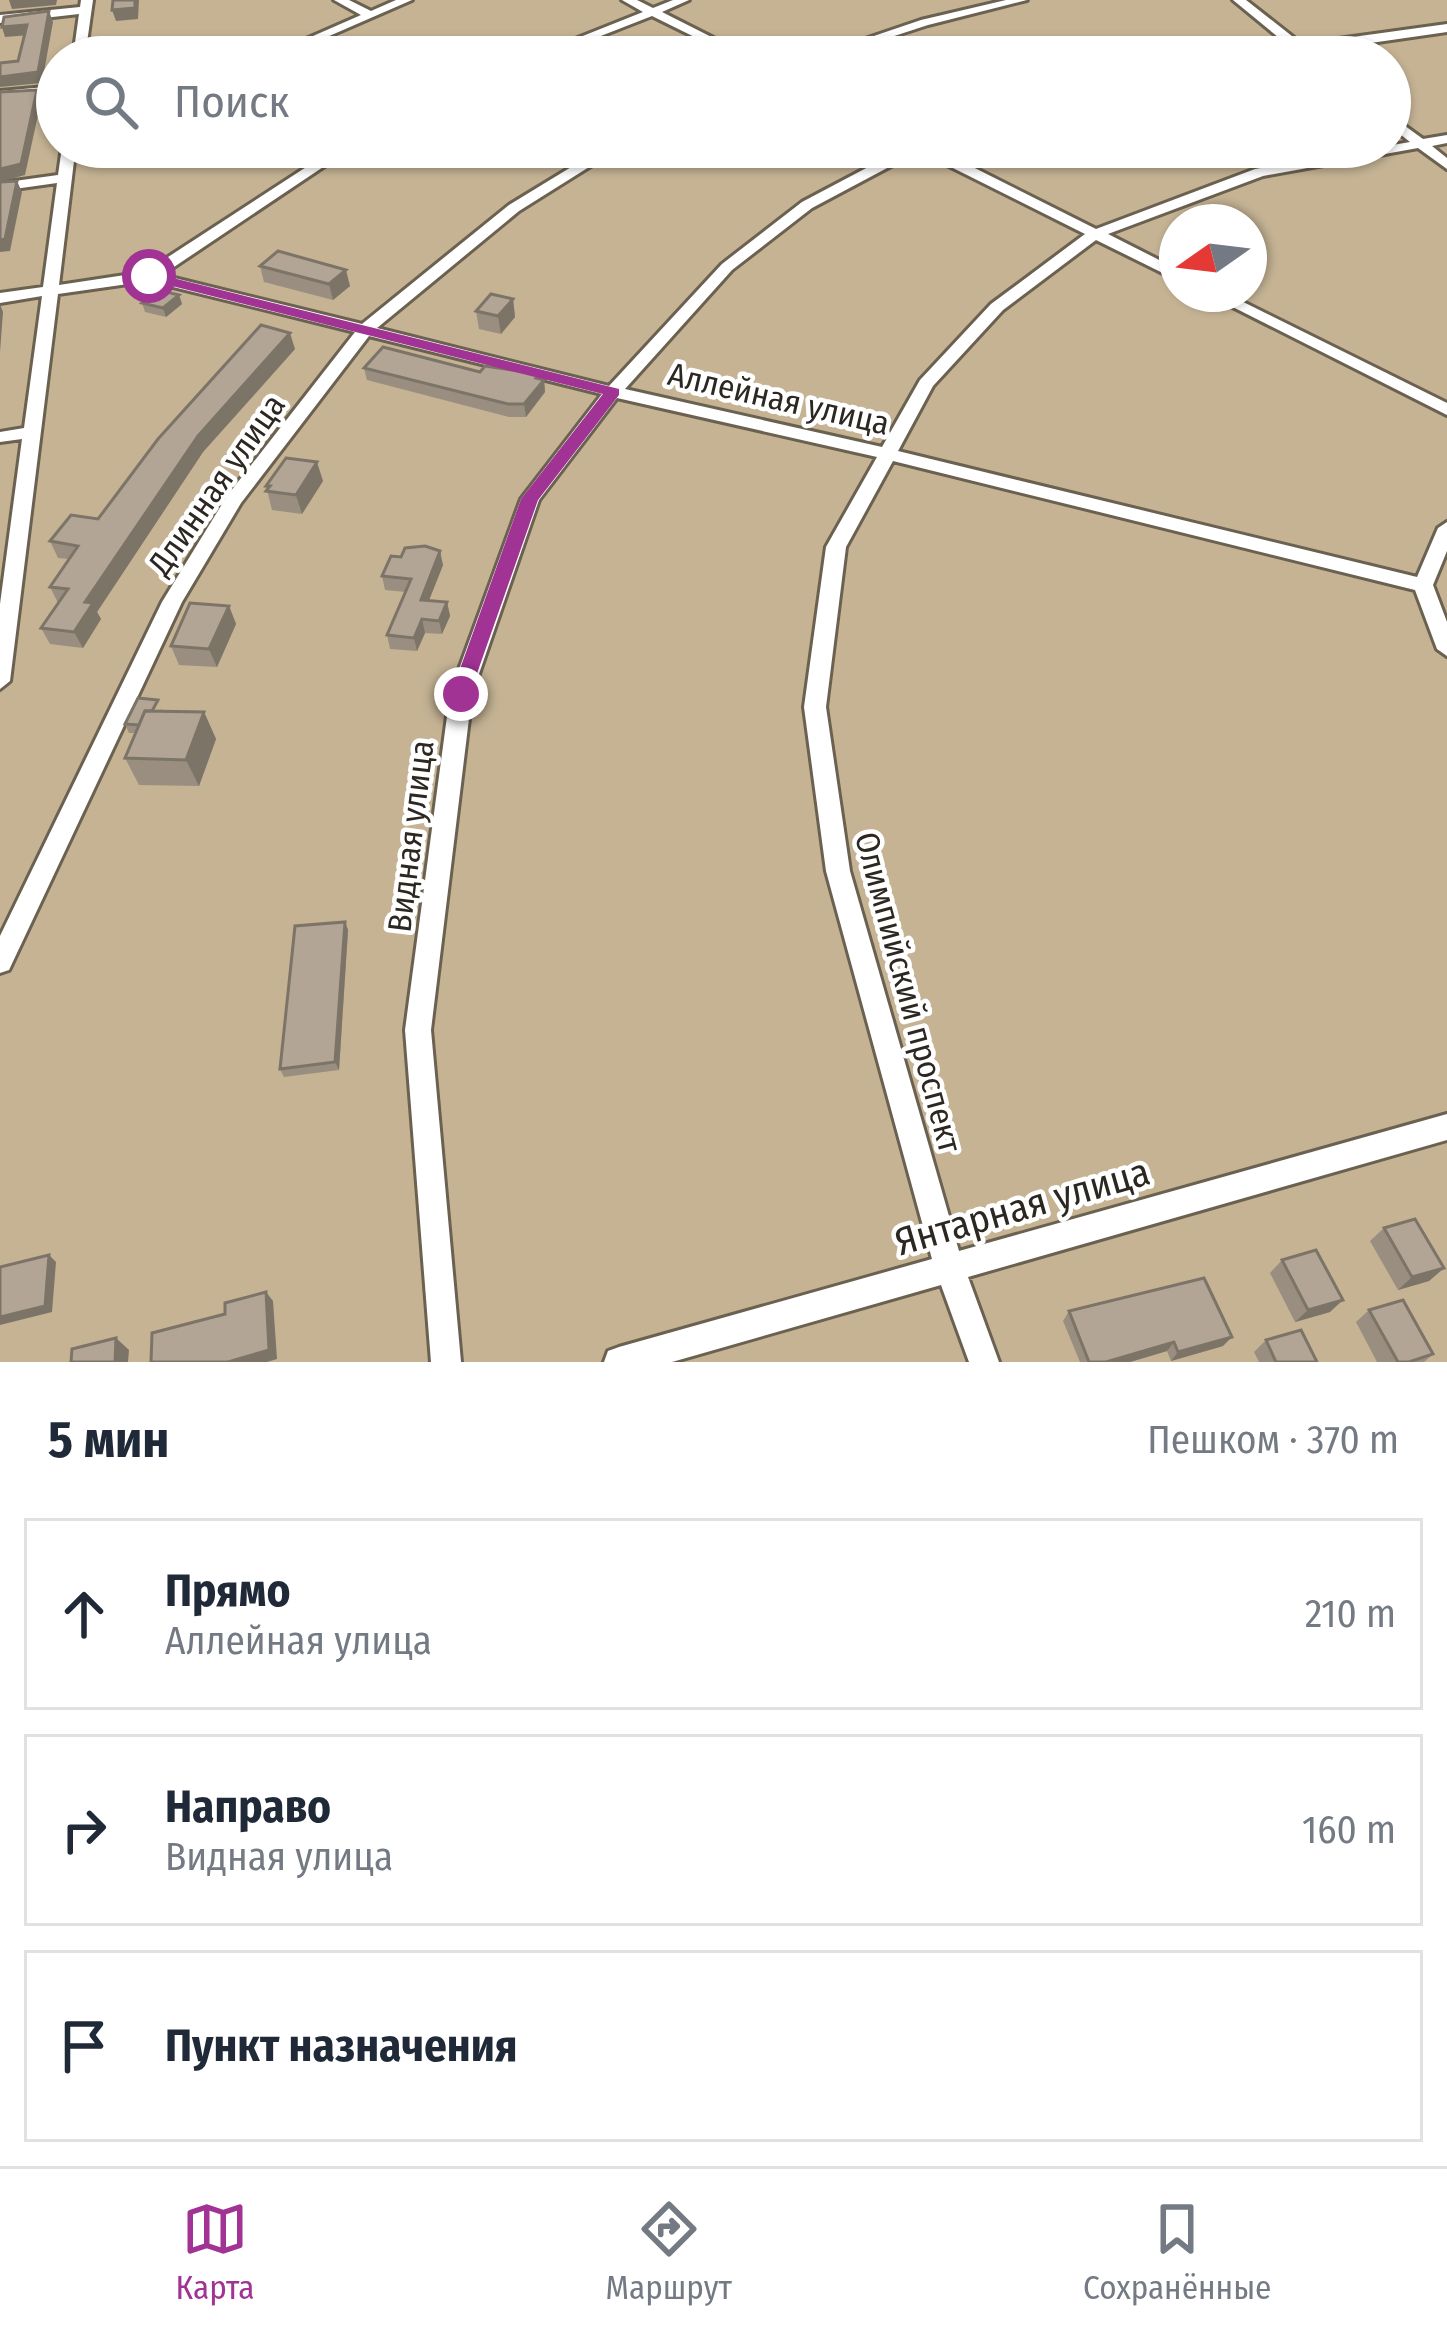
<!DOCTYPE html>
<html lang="ru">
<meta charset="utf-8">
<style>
:root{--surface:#fff;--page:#f6f6f7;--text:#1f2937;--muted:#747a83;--line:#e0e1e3;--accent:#a03393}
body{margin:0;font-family:"Fira Sans Condensed",sans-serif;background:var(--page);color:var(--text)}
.compass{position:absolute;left:1159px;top:204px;width:108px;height:108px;border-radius:50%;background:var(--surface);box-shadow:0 3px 9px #0004;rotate:256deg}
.stop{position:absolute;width:36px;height:36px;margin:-27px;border:9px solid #a03393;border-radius:50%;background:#fff}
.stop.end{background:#a03393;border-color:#fff;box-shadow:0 3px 12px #0008}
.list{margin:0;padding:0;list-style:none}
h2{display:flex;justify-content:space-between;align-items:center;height:156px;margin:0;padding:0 48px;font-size:51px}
h2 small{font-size:39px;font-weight:400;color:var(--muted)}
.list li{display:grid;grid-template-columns:78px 1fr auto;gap:36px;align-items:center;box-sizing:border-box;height:192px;margin:0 24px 24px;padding:0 24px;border:3px solid var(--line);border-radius:0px}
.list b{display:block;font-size:45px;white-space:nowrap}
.list p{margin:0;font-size:39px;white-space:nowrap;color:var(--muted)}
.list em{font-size:39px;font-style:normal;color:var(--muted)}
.icon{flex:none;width:66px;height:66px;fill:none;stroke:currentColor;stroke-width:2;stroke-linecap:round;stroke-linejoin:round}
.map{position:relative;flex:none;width:1447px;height:1362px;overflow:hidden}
.search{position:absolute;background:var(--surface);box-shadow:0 3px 9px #0004;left:36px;right:36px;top:36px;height:132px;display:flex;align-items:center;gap:30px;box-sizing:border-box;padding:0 42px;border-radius:66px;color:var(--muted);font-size:45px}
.sheet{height:804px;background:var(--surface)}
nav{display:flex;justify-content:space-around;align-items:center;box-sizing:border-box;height:168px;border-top:3px solid var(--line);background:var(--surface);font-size:33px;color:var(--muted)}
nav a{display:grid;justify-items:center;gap:6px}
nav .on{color:var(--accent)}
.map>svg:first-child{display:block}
</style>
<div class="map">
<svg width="1447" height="1362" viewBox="0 0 1447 1362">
<rect width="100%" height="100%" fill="#e8ddcb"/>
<path fill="#c5b394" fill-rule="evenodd" d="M0,0h1447v1362h-1447zM57,57h1333v90h-1333zM1177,222h72v72h-72z"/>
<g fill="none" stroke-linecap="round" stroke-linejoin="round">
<defs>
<g id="street">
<path d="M81,0h12l-8,57h-12l6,-43 -79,9v-8l80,-8z"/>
<path d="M334,0h15l22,11 25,-11h16l-131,57h-16l96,-42z"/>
<path d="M622,0h15l16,8 20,-8h16l-27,12 89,45h-16l-83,-41 -105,41h-17l113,-45z"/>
<path d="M1006,0h21l-99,25 -98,32h-18l109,-37z"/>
<path d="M1233,0h13l56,44 145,-20v8l-146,21 -75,4 63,-11z"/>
<path d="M57,86v8l-57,5v-8z"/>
<path d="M1390,115l33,24 24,-4v8l-15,3 15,12v11l-29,-21 -155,28 -155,58 69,35v11l-81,-40 -93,70 -70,76 -35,65 519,126 21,-49 9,-6v29l-14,34 14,37v34l-10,-7 -22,-59 -522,-129 -47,86 -20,160 24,164 109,380 488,-137v26l-479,137 31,85h-30l-28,-77 -269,77h-68l4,-11 11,-4 313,-88 -106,-388 -22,-164 22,-160 51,-90 -260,-59 -78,102 -67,194 -41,336 30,332h-30l-26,-332 45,-336 71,-195 81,-105 -233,-58 -128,167 -59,99 -173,368 -9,3v-37l162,-334 65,-106 128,-164 -206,-51 -91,13 -48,387 -10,8v-85l22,-165 -22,3v-10l24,-4 18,-132 -42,7v-10l43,-6 14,-104 -57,8v-8l58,-8 4,-28h35l-23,14 -15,124 86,-13 192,-125h16l-191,128 200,49 147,-119 95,-58h17l-102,64 -142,117 232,58 113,-122 80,-62 104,-55h27l163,82 159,-60 155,-27 -20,-16zM919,151l166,83 -94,70 -71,76 -38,67 -257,-58 107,-119 80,-62z"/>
<path d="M1207,294h20l220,109v12z"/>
</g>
</defs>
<use href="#street" stroke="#6b6151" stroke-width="6"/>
<use href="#street" fill="#fff" fill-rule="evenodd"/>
</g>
<g fill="#998e80">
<path d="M260,266l90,20 -17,14 -69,-18z"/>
<path d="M179,295l3,9 -16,13 -21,-5 -3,-9z"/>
<path d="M513,299l2,18 -14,17 -22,-5 -3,-18z"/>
<path d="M295,349l-92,103 -106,160 4,7 -18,29 -33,-4 -9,-16 17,-25 -8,-16 18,-28 -10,-1 -8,-17 48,-22z"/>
<path d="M364,368l175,6 1,5 4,1 1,12 -19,25h-17l-142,-37z"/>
<path d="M323,481l-21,33 -30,-4 -6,-24z"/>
<path d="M443,565l-14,35 18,2 3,14 -8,18 -17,-1 -8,18 -27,-2 -3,-14 19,-43 -21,-2 -3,-14z"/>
<path d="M229,606l7,18 -19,43 -38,-2 -8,-19z"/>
<path d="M162,709l-1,2 43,1 12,27 -17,47 -60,-1 -14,-27 10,-25h-6l-4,-9z"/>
<path d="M345,922l3,8 -9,140 -55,7 -4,-8z"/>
<path d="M1384,1228l60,40 -15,13 -31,9 -28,-49z"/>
<path d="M1282,1260l48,52 -35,10 -25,-49z"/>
<path d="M1369,1310l64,44 -9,8h-47l-21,-40z"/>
<path d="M1069,1311l154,35 -52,15 -4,-10 -37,11h-50l-17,-41z"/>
<path d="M1266,1340l51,22h-58l-5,-10z"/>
</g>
<g fill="#7d7468">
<path d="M9,0h48l-1,5 -44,4z"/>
<path d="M135,0h4l-1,19 -22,2 -4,-11z"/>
<path d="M49,11l4,11 -11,61 -42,4v-10l38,-5z"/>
<path d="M27,25l3,10 -25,2 -3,-10z"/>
<path d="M37,90l4,11 -16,74 -25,7v-13z"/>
<path d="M17,181l5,11 -12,59 -10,1v-12z"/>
<path d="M346,270l4,16 -17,14 -4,-16z"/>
<path d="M179,295l3,9 -16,13 -3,-9z"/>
<path d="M513,299l2,18 -14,17 -3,-18z"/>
<path d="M0,304l3,8 -3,40z"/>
<path d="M290,333l5,16 -92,103 -106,160 4,7 -18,29 -9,-16 11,-30 113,-166z"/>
<path d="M539,374l1,10 4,-4 1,12 -19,25 -2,-13z"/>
<path d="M317,462l6,19 -21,33 -6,-19z"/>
<path d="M440,551l3,14 -19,48 -3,-13z"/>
<path d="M447,602l3,14 -8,18 -3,-13z"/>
<path d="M229,606l7,18 -19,43 -8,-18z"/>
<path d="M422,619l3,14 -8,18 -3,-13z"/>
<path d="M204,712l12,27 -17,47 -13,-26z"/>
<path d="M345,922l3,8 -9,140 -4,-8z"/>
<path d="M49,1255l7,7 -4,50 -52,13v-8z"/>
<path d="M1444,1268l-15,13 -31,9 14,-13z"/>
<path d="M266,1292l7,9 4,58 -10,3h-39z"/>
<path d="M1343,1300l-13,12 -35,10 13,-12z"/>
<path d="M1232,1337l-9,9 -52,15 7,-9z"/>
<path d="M116,1338l13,12 -1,12h-13z"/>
<path d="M1174,1342l-7,9 -37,11h-24z"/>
</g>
<g fill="#b2a595" stroke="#7d7468" stroke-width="3">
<path d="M113,0h22v8l-23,2z"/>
<path d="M49,11l-11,61 -38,5v-14l18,-2 9,-36 -25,2 2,-10z"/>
<path d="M37,90l-16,74 -21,5v-77z"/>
<path d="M17,181l-12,58 -5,1v-58z"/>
<path d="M278,251l68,19 -17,14 -69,-18z"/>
<path d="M158,290l21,5 -16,13 -21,-5z"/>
<path d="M491,294l22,5 -15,17 -22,-5z"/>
<path d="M261,325l29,8 -92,103 -113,166 8,1 -19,29 -33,-4 27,-39 -18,-2 28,-41 -28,-5 21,-26 27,4 60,-80z"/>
<path d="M383,347l97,25 5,-6 54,8 -3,4 8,2 -20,24h-16l-144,-36z"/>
<path d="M286,458l31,4 -21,33 -30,-4 4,-5h-4z"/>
<path d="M425,546l15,5 -19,49 26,2 -8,19 -17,-2 -8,19 -27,-3 24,-56 -29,-3 9,-20 10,1 4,-9z"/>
<path d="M190,603l39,3 -20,43 -38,-3z"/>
<path d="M138,698l20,2 -6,11h-7l-6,14 -14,-1z"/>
<path d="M145,711l59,1 -18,48 -61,-2z"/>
<path d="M345,922l-10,140 -55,7 15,-143z"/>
<path d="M1415,1219l29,49 -32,9 -28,-49z"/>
<path d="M1316,1250l27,50 -35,10 -26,-50z"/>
<path d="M49,1255l-4,51 -45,11v-50z"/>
<path d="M1204,1278l28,59 -54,15 -4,-10 -68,20h-17l-20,-51z"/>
<path d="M266,1292l3,58 -41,12h-77l1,-29 73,-19v-11z"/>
<path d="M1403,1300l30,54 -24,8h-11l-29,-52z"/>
<path d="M1301,1330l16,32h-41l-10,-22z"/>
<path d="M116,1338l-1,24h-44l1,-13z"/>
</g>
<path fill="#a03393" d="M149,272l470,117v6l-81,105 -70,199 -7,2 -10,-7 70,-195 82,-105 -459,-115z"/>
<g text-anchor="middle" stroke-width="9" stroke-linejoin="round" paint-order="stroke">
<g font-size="33" fill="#2c2821" stroke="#fff">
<text transform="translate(779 398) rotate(13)" y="12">Аллейная улица</text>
<text transform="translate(216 484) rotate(-55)" y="12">Длинная улица</text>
<text transform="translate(410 836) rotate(-83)" y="12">Видная улица</text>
<text transform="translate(909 992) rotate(75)" y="12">Олимпийский проспект</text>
</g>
<g font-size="39" fill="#2c2821" stroke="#fff">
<text transform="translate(1022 1206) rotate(-16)" y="14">Янтарная улица</text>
</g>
</g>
</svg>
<svg class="compass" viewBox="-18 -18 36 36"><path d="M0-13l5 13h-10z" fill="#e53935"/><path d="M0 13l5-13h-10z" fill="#747a83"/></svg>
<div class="stop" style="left:149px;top:276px"></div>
<div class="stop end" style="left:461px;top:694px"></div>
<div class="search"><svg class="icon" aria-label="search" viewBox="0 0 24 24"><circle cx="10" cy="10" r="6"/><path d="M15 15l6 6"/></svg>Поиск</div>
</div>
<section class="sheet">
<h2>5 мин<small>Пешком · 370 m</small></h2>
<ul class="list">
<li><svg class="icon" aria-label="ahead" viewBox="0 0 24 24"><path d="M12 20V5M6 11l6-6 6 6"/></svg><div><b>Прямо</b><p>Аллейная улица</p></div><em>210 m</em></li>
<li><svg class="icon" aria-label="right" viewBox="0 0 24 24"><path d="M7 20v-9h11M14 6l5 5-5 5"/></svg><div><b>Направо</b><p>Видная улица</p></div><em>160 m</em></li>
<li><svg class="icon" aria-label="arrive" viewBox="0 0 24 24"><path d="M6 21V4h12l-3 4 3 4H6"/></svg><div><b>Пункт назначения</b></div></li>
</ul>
</section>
<nav>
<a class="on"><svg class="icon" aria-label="map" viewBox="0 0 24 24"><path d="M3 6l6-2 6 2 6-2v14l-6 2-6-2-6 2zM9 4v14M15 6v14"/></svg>Карта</a>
<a><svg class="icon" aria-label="directions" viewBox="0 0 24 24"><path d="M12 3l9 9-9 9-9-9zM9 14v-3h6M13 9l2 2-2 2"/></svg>Маршрут</a>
<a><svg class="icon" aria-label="saved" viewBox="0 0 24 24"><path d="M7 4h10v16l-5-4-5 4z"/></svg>Сохранённые</a>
</nav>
